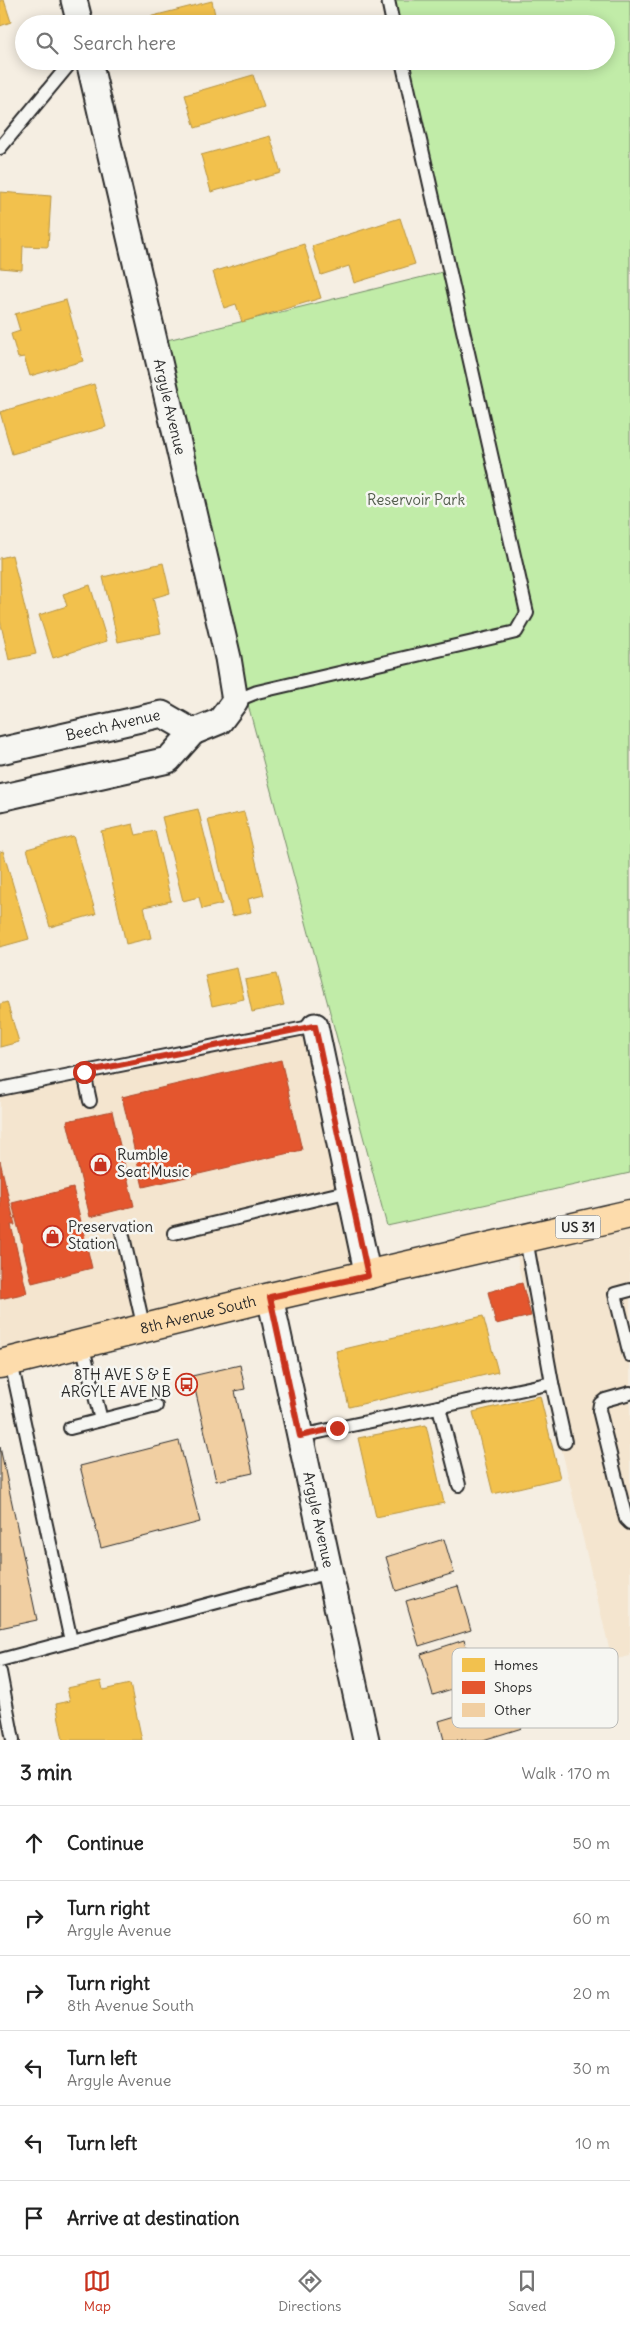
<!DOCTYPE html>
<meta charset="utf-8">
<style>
:root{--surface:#fff;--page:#f2f2f2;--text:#222;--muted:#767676;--line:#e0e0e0;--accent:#c8321e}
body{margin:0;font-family:Delius,sans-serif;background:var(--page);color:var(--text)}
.stop{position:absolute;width:15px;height:15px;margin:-11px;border:4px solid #c8321e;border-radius:50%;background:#fff}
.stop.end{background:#c8321e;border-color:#fff;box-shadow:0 1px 5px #0008}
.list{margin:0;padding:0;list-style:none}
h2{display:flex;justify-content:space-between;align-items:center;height:65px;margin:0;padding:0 20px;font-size:21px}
h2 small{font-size:16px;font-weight:400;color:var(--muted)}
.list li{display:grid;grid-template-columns:32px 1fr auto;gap:15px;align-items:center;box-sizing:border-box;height:75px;padding:0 20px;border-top:1px solid var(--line)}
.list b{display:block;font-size:19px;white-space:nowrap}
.list p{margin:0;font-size:16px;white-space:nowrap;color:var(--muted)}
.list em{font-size:16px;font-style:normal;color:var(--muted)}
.icon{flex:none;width:28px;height:28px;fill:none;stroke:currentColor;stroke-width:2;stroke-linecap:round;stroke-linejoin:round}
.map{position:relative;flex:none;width:630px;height:1740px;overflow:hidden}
.search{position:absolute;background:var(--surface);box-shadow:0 2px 12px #0003;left:15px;right:15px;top:15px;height:55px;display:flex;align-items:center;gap:12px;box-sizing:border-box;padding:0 18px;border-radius:28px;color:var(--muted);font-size:19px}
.sheet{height:515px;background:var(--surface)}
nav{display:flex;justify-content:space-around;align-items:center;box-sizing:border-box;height:70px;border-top:1px solid var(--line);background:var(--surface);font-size:14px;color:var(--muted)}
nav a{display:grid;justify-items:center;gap:2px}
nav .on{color:var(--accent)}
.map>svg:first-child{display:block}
</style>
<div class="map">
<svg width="630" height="1740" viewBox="0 0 630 1740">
<rect width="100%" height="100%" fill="#f5eee2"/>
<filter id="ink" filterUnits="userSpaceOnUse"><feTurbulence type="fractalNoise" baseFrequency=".02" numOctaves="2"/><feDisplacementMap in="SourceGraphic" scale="10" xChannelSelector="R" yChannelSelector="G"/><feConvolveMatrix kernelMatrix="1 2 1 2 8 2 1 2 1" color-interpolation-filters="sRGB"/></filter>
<g filter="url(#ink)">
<g fill="#f4e5cf">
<path d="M315,1026l53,250 -368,88v-275z"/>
<path d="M630,1216v440l-18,4 -90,-377 -8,-42z"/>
</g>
<path fill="#c1eca8" stroke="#768c6a" d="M388,0h242v1173l-243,53 -214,-803 -18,-80 296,-73 -49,-209h204v-37h-213z"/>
<g fill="#f2c14e" stroke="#b69444">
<path d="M0,0h4l7,22 -11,4z"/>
<path d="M212,1l5,23h-74l-2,-5z"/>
<path d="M253,75l11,32 -69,21 -10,-33z"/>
<path d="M270,136l11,37 -70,19 -10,-37z"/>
<path d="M0,192l51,4 -3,51 -25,-1 -1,24 -22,-2z"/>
<path d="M400,218l15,46 -61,19 -5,-17 -28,9 -9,-29z"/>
<path d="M304,244l17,54 -79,24 -6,-18 -12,4 -11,-36z"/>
<path d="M66,300l17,61 -53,15 -6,-19 -6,1 -7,-24 9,-3 -5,-17z"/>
<path d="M94,384l12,43 -94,27 -12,-42z"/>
<path d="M12,555l24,99 -27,6 -9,-40v-62z"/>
<path d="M163,563l7,30 -17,5 8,35 -43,9 -15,-65z"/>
<path d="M90,585l17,56 -54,17 -14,-43 28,-9 -4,-12z"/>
<path d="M198,809l24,95 -20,5 -3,-12 -16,4 -21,-84z"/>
<path d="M244,812l20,83 -16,4 3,13 -19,4 -24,-96z"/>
<path d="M133,824l3,11 19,-4 16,70 -27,6 7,31 -25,6 -25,-113z"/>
<path d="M73,836l23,78 -46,13 -23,-78z"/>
<path d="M3,851l26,88 -29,8v-95z"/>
<path d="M237,968l7,31 -32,7 -7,-31z"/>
<path d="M276,974l8,31 -32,7 -7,-32z"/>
<path d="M7,1002l12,40 -19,5v-43z"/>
<path d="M483,1316l15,56 -149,35 -13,-56z"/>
<path d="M540,1396l20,82 -67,16 -20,-82z"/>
<path d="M426,1425l18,78 -68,14 -18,-79z"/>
<path d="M101,1681l2,9 27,-6 12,56h-79l-7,-36 14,-3 -3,-13z"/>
</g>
<g fill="#e4572e" stroke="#ac4a2d">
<path d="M281,1060l21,90 -159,37 -21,-90z"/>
<path d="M112,1111l22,95 -44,11 -23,-96z"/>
<path d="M0,1161l15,64h-4l16,68 -27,6z"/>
<path d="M73,1188l19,80 -60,15 -20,-80z"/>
<path d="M522,1283l9,33 -35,8 -8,-32z"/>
</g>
<g fill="#f1cfa2" stroke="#2b2b2b">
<path d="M240,1365l5,24 -10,2 18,82 -37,8 -24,-105z"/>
<path d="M179,1441l21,81 -99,26 -21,-82z"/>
<path d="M0,1447l37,173 -37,8z"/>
<path d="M444,1539l10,34 -58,18 -10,-34z"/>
<path d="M458,1586l13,44 -52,16 -13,-45z"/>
<path d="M464,1640l13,41 -44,14 -12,-41z"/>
<path d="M513,1699l9,29 -39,12h-39l-5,-19z"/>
</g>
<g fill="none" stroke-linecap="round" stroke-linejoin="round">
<defs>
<g id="lane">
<path d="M388,0l5,24"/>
<path d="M0,148l72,-87"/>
<path d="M235,701l22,-9 259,-60 11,-19 -125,-552"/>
<path d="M84,1073l6,28"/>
<path d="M0,1089l315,-63"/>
<path d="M122,1232l22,97"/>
<path d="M174,1233l176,-42"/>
<path d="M630,1290l-15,4 15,61"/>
<path d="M82,1344l19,76"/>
<path d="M11,1362l60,279"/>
<path d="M552,1383l13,59"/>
<path d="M630,1393l-25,7 -5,4 -1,6 27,109 4,4"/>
<path d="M439,1407l20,78"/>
<path d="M70,1428l86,-22"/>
<path d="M300,1436l252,-53 -26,-144"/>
<path d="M0,1660l330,-88"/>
<path d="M0,1672l13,68"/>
</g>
<g id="street">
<path d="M74,0l6,24"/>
<path id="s1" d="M89,61l139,597 7,43 -15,20 -27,11"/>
<path id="s2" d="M0,751l162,-37 31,18 -25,28 -168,38"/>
<path d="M315,1026l53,250"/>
<path id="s3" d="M270,1297l96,443"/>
</g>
<g id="primary">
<path id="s4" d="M0,1364l270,-67 360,-83"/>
</g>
</defs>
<use href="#lane" stroke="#2b2b2b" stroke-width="16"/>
<use href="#street" stroke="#2b2b2b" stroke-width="29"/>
<use href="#primary" stroke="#2b2b2b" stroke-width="31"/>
<use href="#lane" stroke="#f6f6f2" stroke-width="12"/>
<use href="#street" stroke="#f6f6f2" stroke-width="25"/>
<use href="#primary" stroke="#fddcac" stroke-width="28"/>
</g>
</g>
<g fill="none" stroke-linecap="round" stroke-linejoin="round" filter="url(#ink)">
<path stroke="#c8321e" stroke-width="6" d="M84,1072l231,-46 53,250 -98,21 30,139 37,-8"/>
</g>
<defs>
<symbol id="shop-ring" viewBox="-11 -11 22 22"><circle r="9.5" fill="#f6f6f2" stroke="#c8321e" stroke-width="1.5"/><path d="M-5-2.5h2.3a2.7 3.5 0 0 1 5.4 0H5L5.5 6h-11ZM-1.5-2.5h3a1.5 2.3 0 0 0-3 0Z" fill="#c8321e"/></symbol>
<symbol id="bus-ring" viewBox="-11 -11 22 22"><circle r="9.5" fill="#f6f6f2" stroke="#c8321e" stroke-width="1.5"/><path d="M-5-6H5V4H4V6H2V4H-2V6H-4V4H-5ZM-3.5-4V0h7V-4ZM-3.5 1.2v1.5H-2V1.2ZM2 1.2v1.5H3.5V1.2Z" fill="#c8321e"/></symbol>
</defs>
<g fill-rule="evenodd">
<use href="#shop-ring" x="88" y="1152" width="25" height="25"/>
<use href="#shop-ring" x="40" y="1224" width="25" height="25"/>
<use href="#bus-ring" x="174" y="1372" width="25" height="25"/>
</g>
<g text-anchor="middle" stroke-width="5" stroke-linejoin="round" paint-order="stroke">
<rect fill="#f6f6f2" stroke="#686867" stroke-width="1" x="555.5" y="1215.5" width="45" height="23" rx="4"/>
<g font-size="14" font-weight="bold" fill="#2b2b2b">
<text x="578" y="1232">US 31</text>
</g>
<g font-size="15" fill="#2b2b2b" stroke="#f6f6f2">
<text dy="5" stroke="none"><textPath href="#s1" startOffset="355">Argyle Avenue</textPath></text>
<text dy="5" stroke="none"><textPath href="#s2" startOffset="116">Beech Avenue</textPath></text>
<text dy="5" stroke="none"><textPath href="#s4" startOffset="204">8th Avenue South</textPath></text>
<text dy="5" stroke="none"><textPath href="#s3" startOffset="228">Argyle Avenue</textPath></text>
</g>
<g font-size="15" fill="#505b4a" stroke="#f6f6f2">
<text x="416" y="505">Reservoir Park</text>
</g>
<g font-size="15" fill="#2b2b2b" stroke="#f6f6f2" text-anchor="start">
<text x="117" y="1160">Rumble<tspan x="117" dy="17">Seat Music</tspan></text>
<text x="68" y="1232">Preservation<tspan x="68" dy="17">Station</tspan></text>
<text x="171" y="1380" text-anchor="end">8TH AVE S &amp; E<tspan x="171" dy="17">ARGYLE AVE NB</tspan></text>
</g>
</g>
<rect x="452" y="1648" width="166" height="80" rx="8" fill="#f6f6f2" stroke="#b9b9b6" stroke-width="1"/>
<rect x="462" y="1658" width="23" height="14" fill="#f2c14e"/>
<rect x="462" y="1681" width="23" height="13" fill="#e4572e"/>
<rect x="462" y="1703" width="23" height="14" fill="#f1cfa2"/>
<g font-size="14" fill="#2b2b2b">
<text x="494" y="1670">Homes</text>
<text x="494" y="1692">Shops</text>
<text x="494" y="1715">Other</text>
</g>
</svg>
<div class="stop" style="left:84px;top:1072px"></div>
<div class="stop end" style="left:337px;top:1428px"></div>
<div class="search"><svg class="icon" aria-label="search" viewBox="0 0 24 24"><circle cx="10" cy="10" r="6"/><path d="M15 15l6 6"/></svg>Search here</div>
</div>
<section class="sheet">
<h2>3 min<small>Walk · 170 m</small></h2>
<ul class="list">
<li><svg class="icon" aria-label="ahead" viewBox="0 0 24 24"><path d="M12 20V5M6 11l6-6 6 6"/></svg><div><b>Continue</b></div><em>50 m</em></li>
<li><svg class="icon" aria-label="right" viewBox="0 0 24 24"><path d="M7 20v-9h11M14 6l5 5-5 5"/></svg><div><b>Turn right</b><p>Argyle Avenue</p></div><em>60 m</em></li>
<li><svg class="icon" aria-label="right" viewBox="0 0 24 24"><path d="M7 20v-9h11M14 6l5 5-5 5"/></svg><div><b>Turn right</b><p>8th Avenue South</p></div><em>20 m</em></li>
<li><svg class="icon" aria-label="left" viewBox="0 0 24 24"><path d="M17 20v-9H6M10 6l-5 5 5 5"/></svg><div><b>Turn left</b><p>Argyle Avenue</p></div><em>30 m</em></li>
<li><svg class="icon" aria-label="left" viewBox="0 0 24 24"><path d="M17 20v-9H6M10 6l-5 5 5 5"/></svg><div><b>Turn left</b></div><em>10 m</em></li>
<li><svg class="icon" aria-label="arrive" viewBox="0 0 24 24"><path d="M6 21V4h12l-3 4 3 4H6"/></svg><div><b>Arrive at destination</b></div></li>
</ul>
</section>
<nav>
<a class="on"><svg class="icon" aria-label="map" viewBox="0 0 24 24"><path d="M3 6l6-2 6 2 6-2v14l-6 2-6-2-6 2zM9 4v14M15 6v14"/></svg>Map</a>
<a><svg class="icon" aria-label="directions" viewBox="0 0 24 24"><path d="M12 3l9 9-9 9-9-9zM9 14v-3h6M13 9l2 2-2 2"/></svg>Directions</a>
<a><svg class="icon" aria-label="saved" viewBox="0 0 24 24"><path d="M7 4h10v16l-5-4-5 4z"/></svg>Saved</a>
</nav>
